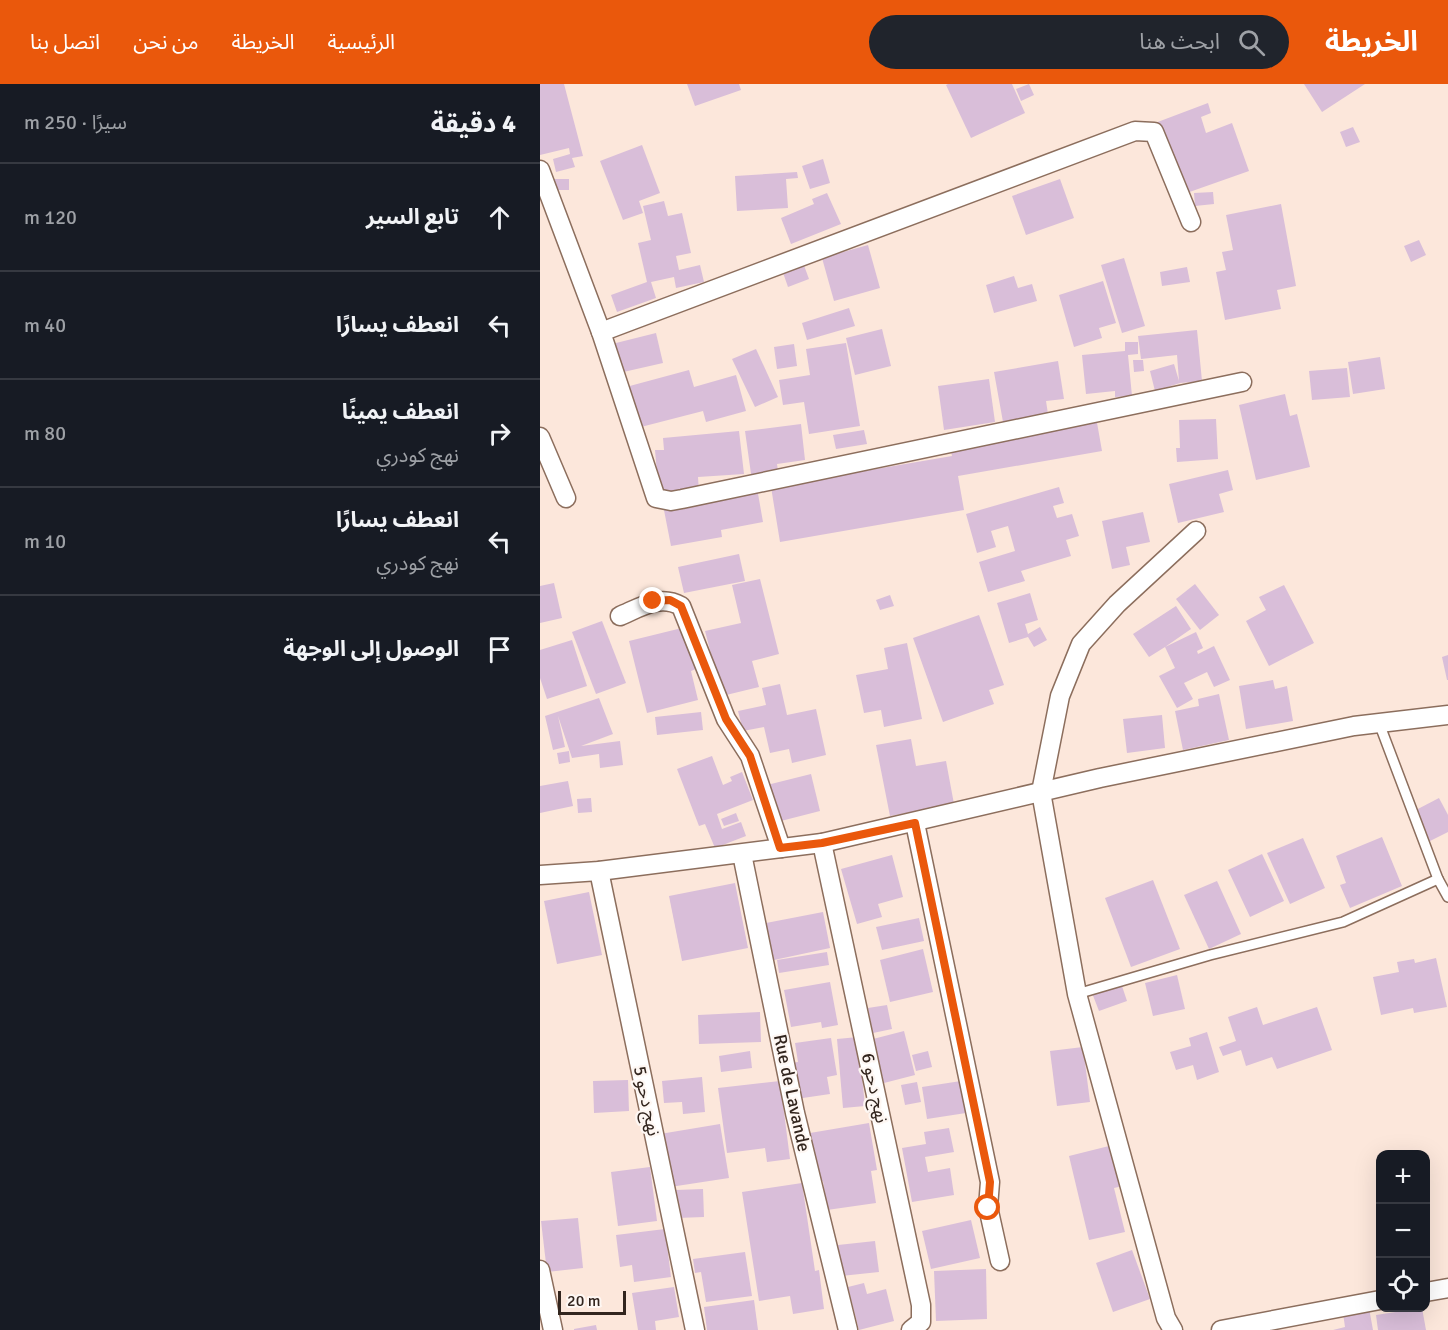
<!DOCTYPE html>
<html lang="ar">
<meta charset="utf-8">
<style>
:root{--surface:#171b24;--page:#20242c;--text:#f1f3f6;--muted:#9ea1a6;--line:#363941;--accent:#ea580c}
body{margin:0;font-family:Signika,"Noto Sans Arabic",sans-serif;background:var(--page);color:var(--text);direction:rtl}
.controls{position:absolute;right:18px;bottom:18px;display:grid;overflow:hidden;border-radius:12px;box-shadow:0 6px 24px #0002}
.controls button{width:54px;height:54px;display:grid;place-items:center;padding:0;border:0;border-bottom:2px solid var(--line);background:var(--surface);color:var(--text);font:30px sans-serif}
.scale{position:absolute;left:18px;bottom:15px;width:68px;box-sizing:border-box;padding-left:6px;border:3px solid #32251e;border-top:0;font-size:16px;line-height:21px;white-space:nowrap;color:#32251e;-webkit-text-stroke:4px #fef7f3;paint-order:stroke}
.stop{position:absolute;width:18px;height:18px;margin:-14px;border:4px solid #ea580c;border-radius:50%;background:#fff}
.stop.end{background:#ea580c;border-color:#fff;box-shadow:0 2px 6px #0008}
.list{margin:0;padding:0;list-style:none}
h2{display:flex;justify-content:space-between;align-items:center;height:78px;margin:0;padding:0 24px;font-size:26px}
h2 small{font-size:20px;font-weight:400;color:var(--muted)}
.list li{display:grid;grid-template-columns:39px 1fr auto;gap:18px;align-items:center;box-sizing:border-box;height:108px;padding:0 24px;border-top:2px solid var(--line)}
.list b{display:block;font-size:22px;white-space:nowrap}
.list p{margin:0;font-size:20px;white-space:nowrap;color:var(--muted)}
.list em{font-size:20px;font-style:normal;color:var(--muted)}
.icon{flex:none;width:33px;height:33px;fill:none;stroke:currentColor;stroke-width:2;stroke-linecap:round;stroke-linejoin:round}
.map{position:relative;flex:none;width:908px;height:1246px;overflow:hidden;direction:ltr}
header{display:flex;align-items:center;gap:36px;box-sizing:border-box;height:84px;padding:0 30px;background:var(--accent);color:#fff}
header strong{font-size:28px}
nav{display:flex;gap:33px;margin-inline-start:auto;font-size:21px}
.search{width:420px;height:54px;background:var(--page);display:flex;align-items:center;gap:15px;box-sizing:border-box;padding:0 21px;border-radius:33px;color:var(--muted);font-size:22px}
main{display:flex}
aside{flex:1;background:var(--surface)}
.map>svg:first-child{display:block}
</style>
<header>
<strong>الخريطة</strong>
<div class="search"><svg class="icon" aria-label="search" viewBox="0 0 24 24"><circle cx="10" cy="10" r="6"/><path d="M15 15l6 6"/></svg>ابحث هنا</div>
<nav><a>الرئيسية</a><a>الخريطة</a><a>من نحن</a><a>اتصل بنا</a></nav>
</header>
<main>
<div class="map">
<svg width="908" height="1246" viewBox="0 0 908 1246">
<rect width="100%" height="100%" fill="#fce7db"/>
<g fill="#d9bed9">
<path d="M0,0h24l19,72 -11,2 3,9 -19,5 -3,-13 17,-5 -1,-6 -29,7z"/>
<path d="M147,0h52l2,6 -46,16z"/>
<path d="M408,0h64l13,29 -54,25 -25,-53z"/>
<path d="M489,0l5,11 -13,6 -5,-12z"/>
<path d="M764,0h61l-43,28z"/>
<path d="M668,19l3,10 -10,4 5,16 26,-10 17,48 -68,24 -26,-72z"/>
<path d="M813,43l7,15 -14,5 -6,-15z"/>
<path d="M102,61l18,48 -21,8 4,12 -20,7 -23,-59z"/>
<path d="M283,75l7,24 -20,6 -8,-23z"/>
<path d="M257,88l1,6 -12,1 2,29 -51,3 -2,-35z"/>
<rect x="12" y="95" width="17" height="11"/>
<path d="M520,95l14,39 -48,17 -14,-39z"/>
<path d="M673,108l1,12 -19,2 -1,-13z"/>
<path d="M287,109l14,31 -50,20 -10,-26 33,-14 -2,-5z"/>
<path d="M124,117l4,15 14,-3 9,40 -15,3 3,14 21,-5 4,17 -28,6 -2,-11 -23,5 5,16 -39,14 -6,-17 36,-13 -9,-39 13,-3 -8,-34z"/>
<path d="M741,120l15,82 -19,4 4,19 -56,11 -9,-48 10,-2 -4,-18 11,-2 -7,-35z"/>
<path d="M879,156l7,15 -15,7 -7,-16z"/>
<path d="M328,161l12,43 -46,13 -12,-43z"/>
<path d="M584,174l21,68 -23,7 -21,-68z"/>
<path d="M262,176l7,19 -21,8 -7,-20z"/>
<path d="M647,183l3,15 -28,4 -2,-14z"/>
<path d="M474,192l4,12 14,-4 5,17 -43,12 -8,-28z"/>
<path d="M563,197l13,42 -17,5 3,10 -28,9 -15,-52z"/>
<path d="M309,224l6,18 -48,14 -5,-17z"/>
<path d="M342,245l9,37 -36,9 -9,-37z"/>
<path d="M657,246l5,51 -22,2 -25,8 -5,-20 24,-7 5,17 -2,-26 -36,4 -3,-23z"/>
<path d="M116,249l7,30 -44,10 -7,-29z"/>
<path d="M585,258h13v12l-10,1 4,41 -17,1v-6l-29,3 -4,-39 43,-4z"/>
<path d="M306,259l14,83 -51,8 -5,-32 -21,3 -4,-25 31,-5 -4,-26z"/>
<path d="M254,260l3,22 -20,3 -3,-22z"/>
<path d="M216,265l22,48 -23,10 -23,-48z"/>
<path d="M840,273l5,32 -32,5 -5,-32z"/>
<path d="M593,276h10l1,11 -10,1z"/>
<path d="M518,277l6,38 -18,2 2,13 -45,8 -9,-50z"/>
<path d="M807,284l3,29 -38,3 -3,-29z"/>
<path d="M149,286l5,17 42,-12 10,36 -40,11 -3,-11 -66,17 -11,-41z"/>
<path d="M449,295l6,43 -51,8 -6,-44z"/>
<path d="M745,310l5,22 7,-2 13,53 -54,13 -17,-75z"/>
<path d="M556,333l6,34 -144,25 6,34 -184,32 -9,-55 181,-31 -3,-14z"/>
<path d="M676,335l2,40 -41,3 -1,-14h4l-1,-28z"/>
<path d="M261,340l4,36 -28,4 2,14 -27,3 -7,-50z"/>
<path d="M324,346l3,14 -31,5 -3,-14z"/>
<path d="M199,347l5,43 -46,3 1,15 -40,4 -4,-46h9l-1,-12z"/>
<path d="M688,386l5,20 -14,4 5,18 -46,11 -9,-39z"/>
<path d="M519,403l5,16 -11,3 4,12 15,-4 7,22 -13,4 5,16 -50,15 4,10 -37,11 -9,-30 36,-11 -7,-25 -17,5 5,16 -19,6 -11,-39z"/>
<path d="M217,404l6,34 -42,8 1,7 -51,9 -8,-41z"/>
<path d="M603,428l7,30 -24,5 4,18 -18,4 -10,-48z"/>
<path d="M199,470l6,27 -61,12 -6,-26z"/>
<path d="M220,495l19,75 -27,7 7,26 -37,9 -17,-65 36,-8 -9,-38z"/>
<path d="M14,499l8,35 -22,5v-37z"/>
<path d="M655,500l24,31 -19,15 -24,-31z"/>
<path d="M744,501l30,58 -45,23 -23,-45 20,-11 -7,-13z"/>
<path d="M490,509l8,27 -13,4 3,10 12,-7 7,13 -13,7 -6,-10 -19,6 -12,-40z"/>
<path d="M350,511l4,11 -14,4 -4,-10z"/>
<path d="M636,522l15,23 -26,18 31,-15 7,16 -6,3 1,3 16,-8 16,34 -16,7 -7,-15 -23,11 9,16 -16,9 -18,-32 16,-8 -10,-21 -16,10 -16,-23z"/>
<path d="M439,531l25,70 -15,5 5,14 -51,18 -30,-84z"/>
<path d="M62,537l24,62 -30,11 -24,-62z"/>
<path d="M146,543l10,42 -5,2 7,29 -51,13 -18,-72z"/>
<path d="M32,556l15,46 -40,13 -7,-21v-28z"/>
<path d="M367,559l15,76 -38,8 -3,-17 -17,3 -8,-38 32,-6 -4,-21z"/>
<path d="M908,571v25h-1l-5,-23z"/>
<path d="M733,596l2,9 12,-3 6,35 -47,8 -7,-43z"/>
<path d="M240,600l7,31 29,-6 10,46 -34,8 -3,-14 -19,4 -6,-26 -21,4 -5,-20 28,-6 -4,-17z"/>
<path d="M679,610l10,46 -46,10 -8,-39 24,-5 -1,-7z"/>
<path d="M59,614l14,36 -32,12 39,-5 3,24 -23,3 -1,-14 -27,4 -14,-42 7,31 -12,3 -8,-34z"/>
<path d="M161,628l2,18 -46,5 -2,-18z"/>
<path d="M622,631l3,33 -38,5 -4,-34z"/>
<path d="M371,655l5,27 30,-5 8,43 -64,12 -14,-71z"/>
<path d="M29,667l1,11 -11,2 -2,-11z"/>
<path d="M172,672l11,29 9,-4 -2,-4 12,-5 11,28 -36,14 5,15 19,-7 5,14 -31,12 -10,-24 -6,2 -22,-57z"/>
<path d="M271,690l9,37 -43,11 -10,-37z"/>
<path d="M28,697l5,25 -33,7v-27z"/>
<path d="M51,714l1,14 -14,1 -1,-14z"/>
<path d="M899,714l9,17v17l-18,9 -16,-30z"/>
<path d="M196,729l3,8 -15,5 -3,-7z"/>
<path d="M842,753l20,49 -52,22 -10,-23 6,-2 -10,-27z"/>
<path d="M763,754l22,50 -35,16 -23,-51z"/>
<path d="M722,770l22,47 -34,16 -22,-47z"/>
<path d="M352,771l11,42 -25,7 4,13 -25,7 -16,-55z"/>
<path d="M613,796l27,69 -49,18 -26,-69z"/>
<path d="M677,797l24,53 -32,15 -25,-54z"/>
<path d="M195,799l13,65 -66,13 -13,-65z"/>
<path d="M49,808l13,63 -45,9 -13,-63z"/>
<path d="M283,828l7,36 -56,12 -8,-37z"/>
<path d="M379,834l5,23 -42,9 -6,-23z"/>
<path d="M383,865l10,43 -43,10 -10,-42z"/>
<path d="M287,868l2,13 -50,8 -2,-13z"/>
<path d="M896,874l11,49 -33,6 -1,-5 -32,7 -8,-38 26,-5 -2,-10 17,-3 1,4z"/>
<path d="M637,891l8,34 -32,7 -8,-33z"/>
<path d="M290,898l8,43 -16,3 -1,-6 -30,5 -7,-37z"/>
<path d="M581,899l6,18 -28,10 -7,-18z"/>
<path d="M347,921l5,24 -19,4 -5,-25z"/>
<path d="M717,923l6,18 54,-18 15,43 -55,19 -5,-12 -26,9 -5,-16 -18,6 -4,-9 17,-6 -8,-24z"/>
<path d="M220,928l1,30 -62,2 -1,-29z"/>
<path d="M364,947l11,44 -31,8 -11,-44z"/>
<path d="M667,948l12,40 -22,8 -4,-15 -17,5 -6,-18 21,-6 -2,-8z"/>
<path d="M318,953l7,69 -22,2 -6,-69z"/>
<path d="M291,954l6,37 -10,2 3,17 -34,5 -5,-36 7,-1 -3,-19z"/>
<path d="M543,963l7,55 -33,4 -7,-55z"/>
<path d="M210,967l2,17 -31,4 -2,-16z"/>
<path d="M388,967l4,16 -16,4 -4,-16z"/>
<path d="M162,993l3,35 -22,2 -1,-12 -18,1 -2,-22z"/>
<path d="M88,996l1,31 -35,2 -1,-32z"/>
<path d="M240,997l10,78 -23,3 -2,-14 -38,5 -9,-65z"/>
<path d="M421,997l5,32 -39,6 -5,-32z"/>
<path d="M377,998l4,20 -16,3 -4,-20z"/>
<path d="M329,1039l8,47 -6,1 5,32 -49,7 -4,-29 -5,1 -8,-49z"/>
<path d="M180,1040l9,54 -59,9 -10,-53z"/>
<path d="M409,1044l5,24 -29,5 3,15 22,-4 4,27 -42,7 -10,-54 24,-4 -2,-12z"/>
<path d="M573,1061l10,41 -9,2 11,44 -36,8 -20,-84z"/>
<path d="M110,1083l7,54 -39,5 -7,-54z"/>
<path d="M262,1099l13,88 4,-1 5,39 -31,5 -3,-18 -31,5 -17,-109z"/>
<path d="M163,1105l1,28 -27,1 -1,-28z"/>
<path d="M38,1134l5,50 -36,4 -6,-51z"/>
<path d="M431,1136l9,38 -49,11 -9,-38z"/>
<path d="M125,1145l6,48 -37,5 -2,-17 -12,2 -4,-32z"/>
<path d="M335,1157l4,31 -38,4 -3,-31z"/>
<path d="M592,1166l18,49 -37,13 -17,-49z"/>
<path d="M205,1168l7,44 -46,6 -5,-30 -6,1 -2,-14z"/>
<path d="M446,1185l1,50 -51,2 -2,-50z"/>
<path d="M324,1199l3,11 19,-5 8,32 -35,9 -11,-43z"/>
<path d="M134,1203l5,30 -24,4 1,9h-18l-6,-37z"/>
<path d="M214,1216l4,30h-51l-3,-23z"/>
<path d="M829,1224l4,22h-40l12,-3 -2,-14z"/>
<path d="M882,1224l4,22h-48l-2,-15z"/>
<path d="M56,1241l1,5h-23v-1z"/>
</g>
<g fill="none" stroke-linecap="round" stroke-linejoin="round">
<defs>
<g id="lane">
<path d="M839,639l59,156 10,18"/>
<path d="M537,910l133,-39 133,-33 95,-43"/>
</g>
<g id="street">
<path d="M0,86l61,162 55,166 15,3 11,-2 560,-117"/>
<path d="M61,248l534,-201 19,1 37,90"/>
<path d="M0,353l26,61"/>
<path d="M80,532c21,-9 40,-22 61,-10l45,113 24,37 31,92"/>
<path d="M375,739l75,359 -2,25 12,54"/>
<path d="M282,759l99,462v17l-10,8"/>
<path d="M202,770l53,259 53,217"/>
<path d="M59,787l96,459"/>
<path d="M0,791l59,-4 223,-28 278,-65 254,-52 94,-11"/>
<path d="M0,1186l13,60"/>
<path d="M886,1208l22,-4"/>
<path d="M633,1246l-7,-12 -89,-324 -36,-202 19,-96 21,-52 36,-40 79,-73"/>
<path d="M681,1246l159,-30"/>
</g>
</defs>
<use href="#lane" stroke="#8c6e5d" stroke-width="12"/>
<use href="#street" stroke="#8c6e5d" stroke-width="21"/>
<use href="#lane" stroke="#fff" stroke-width="9"/>
<use href="#street" stroke="#fff" stroke-width="18"/>
</g>
<g fill="none" stroke-linecap="round" stroke-linejoin="round">
<path stroke="#ea580c" stroke-width="8" d="M113,517l17,-1 11,6 45,113 24,37 30,92 42,-5 93,-20 75,359 -2,26"/>
</g>
<g text-anchor="middle" stroke-width="4.5" stroke-linejoin="round" paint-order="stroke">
<g font-size="18" fill="#32251e" stroke="#fef7f3">
<text transform="translate(335 1004) rotate(78)" y="6">نهج دحو 6</text>
<text transform="translate(252 1009) rotate(78)" y="6">Rue de Lavande</text>
<text transform="translate(107 1017) rotate(78)" y="6">نهج دحو 5</text>
</g>
</g>
</svg>
<div class="controls">
<button>+</button>
<button>−</button>
<button><svg class="icon" aria-label="locate" viewBox="0 0 24 24"><circle cx="12" cy="12" r="6"/><path d="M12 2v4M12 18v4M2 12h4M18 12h4"/></svg></button>
</div>
<div class="scale">20 m</div>
<div class="stop" style="left:448px;top:1124px"></div>
<div class="stop end" style="left:113px;top:517px"></div>
</div>
<aside>
<h2>4 دقيقة<small>سيرًا · 250 m</small></h2>
<ul class="list">
<li><svg class="icon" aria-label="ahead" viewBox="0 0 24 24"><path d="M12 20V5M6 11l6-6 6 6"/></svg><div><b>تابع السير</b></div><em>120 m</em></li>
<li><svg class="icon" aria-label="left" viewBox="0 0 24 24"><path d="M17 20v-9H6M10 6l-5 5 5 5"/></svg><div><b>انعطف يسارًا</b></div><em>40 m</em></li>
<li><svg class="icon" aria-label="right" viewBox="0 0 24 24"><path d="M7 20v-9h11M14 6l5 5-5 5"/></svg><div><b>انعطف يمينًا</b><p>نهج كودري</p></div><em>80 m</em></li>
<li><svg class="icon" aria-label="left" viewBox="0 0 24 24"><path d="M17 20v-9H6M10 6l-5 5 5 5"/></svg><div><b>انعطف يسارًا</b><p>نهج كودري</p></div><em>10 m</em></li>
<li><svg class="icon" aria-label="arrive" viewBox="0 0 24 24"><path d="M6 21V4h12l-3 4 3 4H6"/></svg><div><b>الوصول إلى الوجهة</b></div></li>
</ul>
</aside>
</main>
